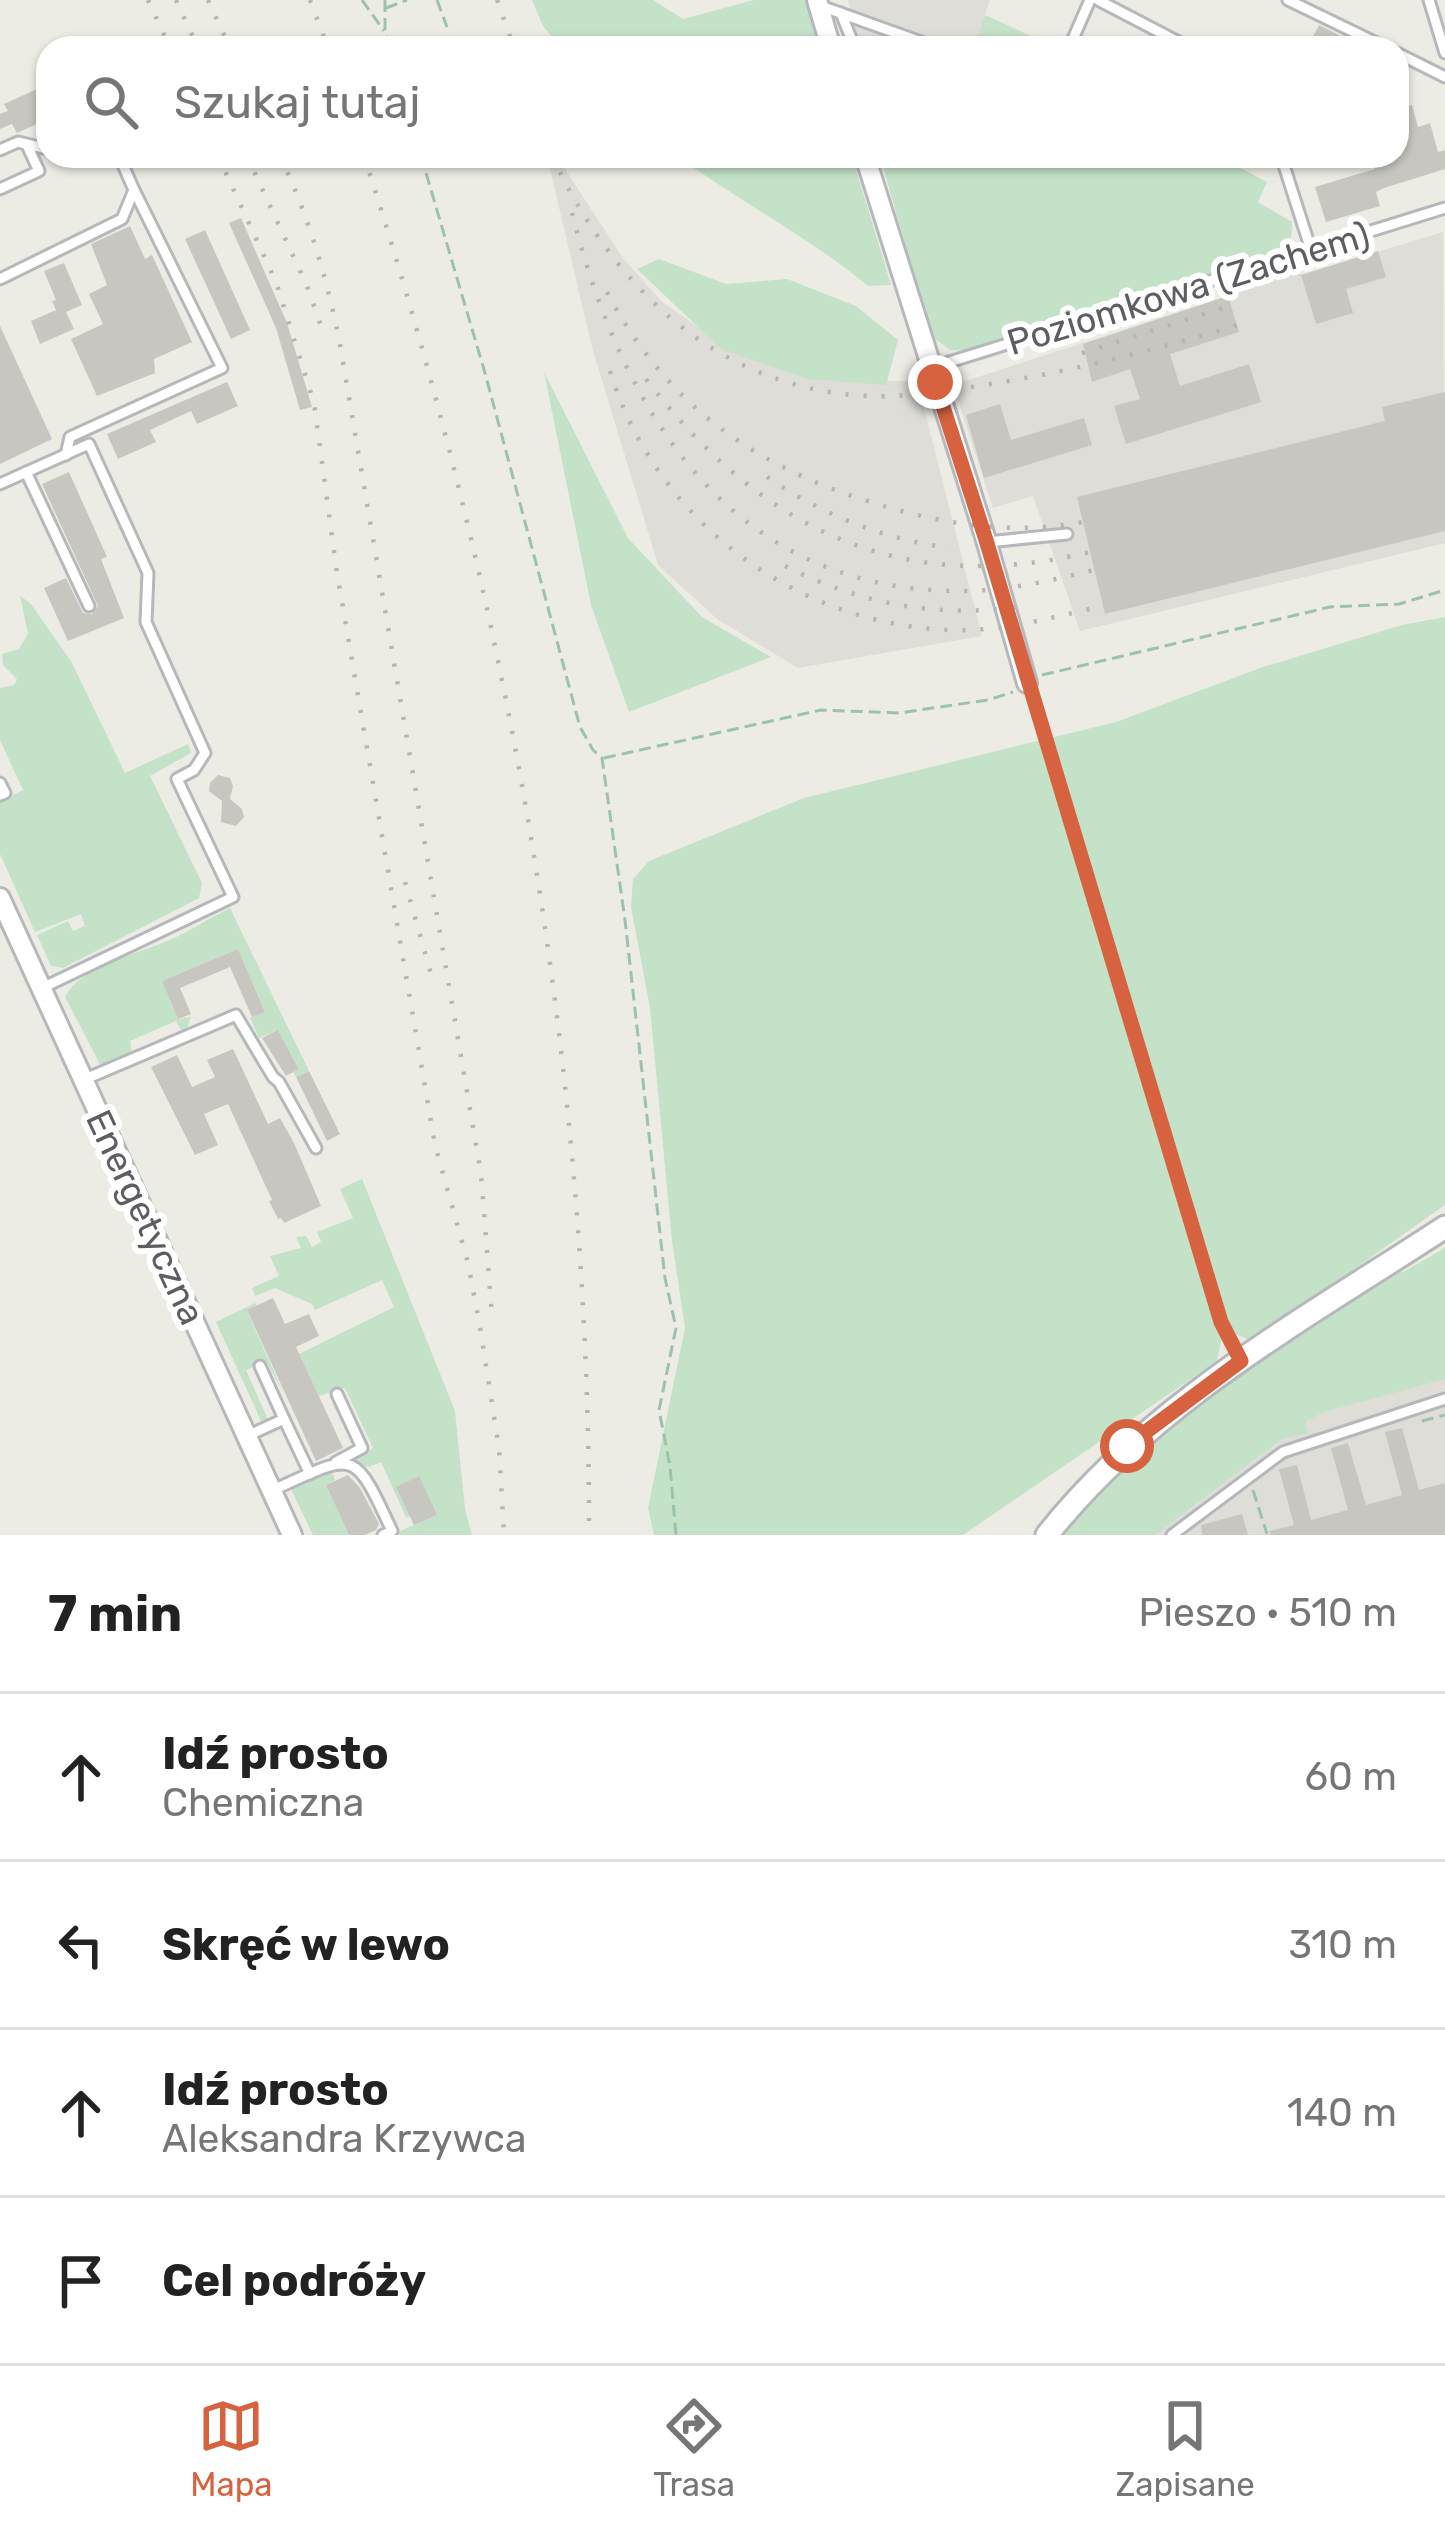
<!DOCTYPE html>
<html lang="pl">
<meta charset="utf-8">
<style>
:root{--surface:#fff;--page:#f2f2f2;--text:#222;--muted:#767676;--line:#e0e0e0;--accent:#d66240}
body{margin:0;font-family:Rubik,sans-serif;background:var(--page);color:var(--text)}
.stop{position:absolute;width:36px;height:36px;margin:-27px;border:9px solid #d66240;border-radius:50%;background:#fff}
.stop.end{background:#d66240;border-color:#fff;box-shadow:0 3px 12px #0008}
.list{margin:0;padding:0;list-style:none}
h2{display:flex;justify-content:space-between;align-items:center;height:156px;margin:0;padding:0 48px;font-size:51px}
h2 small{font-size:39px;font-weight:400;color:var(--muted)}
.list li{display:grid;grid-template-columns:78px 1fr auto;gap:36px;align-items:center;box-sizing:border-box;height:168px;padding:0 48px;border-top:3px solid var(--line)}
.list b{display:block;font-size:45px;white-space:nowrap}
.list p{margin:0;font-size:39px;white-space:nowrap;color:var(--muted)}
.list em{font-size:39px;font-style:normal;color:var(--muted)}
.icon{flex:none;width:66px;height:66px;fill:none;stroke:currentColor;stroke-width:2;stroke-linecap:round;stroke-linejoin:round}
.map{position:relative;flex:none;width:1445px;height:1535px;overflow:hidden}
.search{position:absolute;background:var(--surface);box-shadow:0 3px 9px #0004;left:36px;right:36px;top:36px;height:132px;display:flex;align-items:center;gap:30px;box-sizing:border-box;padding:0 42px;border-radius:36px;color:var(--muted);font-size:45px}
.sheet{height:828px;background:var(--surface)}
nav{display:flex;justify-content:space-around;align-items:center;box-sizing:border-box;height:168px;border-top:3px solid var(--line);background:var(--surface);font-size:33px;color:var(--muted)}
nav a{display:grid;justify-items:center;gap:6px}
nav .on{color:var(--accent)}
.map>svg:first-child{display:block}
</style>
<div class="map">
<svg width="1445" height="1535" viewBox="0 0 1445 1535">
<rect width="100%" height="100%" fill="#edece4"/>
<g fill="#deddd8">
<path d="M848,0h142l-16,48h-129l-4,-14 13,-9z"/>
<path d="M561,163l62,95 38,43 63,44 128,36h65l65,255 -184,32 -81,-49 -59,-54 -66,-218 -43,-182z"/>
<path d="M1443,232l2,311 -365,88 -47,-135 -40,12 -40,-123 275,-89 20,-11 49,-15 5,5z"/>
<path d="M1445,1317v218h-305z"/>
</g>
<g fill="#c3e2c7">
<path d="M532,0h121l30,19 71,-19h52l15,48h-260l-18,-22z"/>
<path d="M985,15l68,31v2h-79z"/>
<path d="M677,156h175l39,129 -23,1c-59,-49 -129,-85 -191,-130z"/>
<path d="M880,156h338l49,26 -9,20 34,20 -1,26 -322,103 -19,-1 -19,-14z"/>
<path d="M659,259l67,25 61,-5 69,27 42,34 -12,45 -78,-6 -87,-30 -84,-80z"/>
<path d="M544,372l84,166 74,79 69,40 -142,55 -38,-107z"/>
<path d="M20,596l10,7 41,58 54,112 63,-29 3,9 -41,23 52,107 -3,15 -136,70 -12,-2 -14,-31 31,-14 5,10 12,-5 -4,-12 -46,18 -35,-78v-52l23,-12 -23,-50v-52l14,-3 3,-6 -14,-14 -1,-11 17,-5 9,-15z"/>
<path d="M1445,617v588l-170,120 -25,15 -17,-7 -12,8 -4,20 -254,174h-309l-6,-27 37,-180 -13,-87 -22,-233 -19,-101 2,-28 16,-18 155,-63 312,-76 147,-55 139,-42z"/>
<path d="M230,908l79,163 -13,6 -3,-5 6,-4 -21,-38 -19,8 -9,-20 15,-7 -27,-62 -76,32 16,38 13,-2 -4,11 -6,2 -5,-9 -46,20 2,11 -31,14 -36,-69c16,-32 77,-44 107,-58 18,-8 37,-21 58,-31z"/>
<path d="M362,1179l93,232 10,98 7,26h-81l46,-20 -31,2 -25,-55 -12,5 -19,-6 23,-13 -28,-60 -26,8 -20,-42 95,-47 -12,-27 -67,30 -3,-6 -37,-16 -20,8 -3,-8 27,-12 -9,-20 31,-8 -5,-11 10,-1 6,11 9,-5 -4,-10 36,-14 -13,-29z"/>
<path d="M1445,1248v131l-118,32 -22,10 3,12 -28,7 -125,95h-97l66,-75 92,-71 177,-116 10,-1z"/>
<path d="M255,1303l2,3 -10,5 36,81 -17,-31 -20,9 22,50 -6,3 -46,-101z"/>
<path d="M330,1468l5,12 -9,5 23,50h-36l-23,-48z"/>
</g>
<g fill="#c8c6c0">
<path d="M1319,25l12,6 32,17h-56z"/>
<path d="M37,89l6,13 5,-2v19l-31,14 -5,-9 -12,5v-15l8,-3 -4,-7z"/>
<path d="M1412,105l6,22 12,-4 8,29 7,-2v19l-61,19 -8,4 4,14 -54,16 -11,-35 60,-18 -4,-13h31l-5,-16 6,-3 -6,-28z"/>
<path d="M241,218l46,105 25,84 -12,3 -24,-82 -47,-105z"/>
<path d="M130,226l15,33 7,-4 40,87 -38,17 1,14 -58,23 -26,-57 32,-15 -14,-30 18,-9 -16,-41z"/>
<path d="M205,230l45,100 -19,9 -46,-100z"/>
<path d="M1378,251l8,26 -40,12 7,24 -37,11 -15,-49z"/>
<path d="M64,263l18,42 -16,7 8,17 -34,15 -9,-23 25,-11 -4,-9 4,-1 -12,-29z"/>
<path d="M1228,296l11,36 -69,22 10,32 69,-22 12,38 -135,42 -12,-38 26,-7 -10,-30 -38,13 -9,-38z"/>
<path d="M0,326l52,113 -52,25z"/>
<path d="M227,382l11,24 -41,18 -6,-13 -41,19 6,12 -38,17 -11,-25z"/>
<path d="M1445,392v139l-340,83 -28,-117 308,-76 -3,-14z"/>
<path d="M1000,404l11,36 73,-22 8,27 -108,33 -18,-63z"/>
<path d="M69,472l38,85 -6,2 23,59 -56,23 -24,-53 22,-10 17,35 9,1 6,-8 -56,-122z"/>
<path d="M218,775l12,3 3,8 -3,13 12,10 2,8 -8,9 -15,-4 1,-21 -13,-10 1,-8z"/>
<path d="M238,949l27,63 -13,5 -22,-50 -50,21 11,26 -13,5 -16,-38z"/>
<path d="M278,1030l21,39 -13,7 -24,-38z"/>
<path d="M233,1049l35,75 12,-6 14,25 27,63 -37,17 -3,-5 -3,1 -9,-18 3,-1 -44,-96 -24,10 14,31 -23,10 -44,-88 26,-12 15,32 23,-10 -8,-17z"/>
<path d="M309,1071l31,63 -13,7 -31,-64z"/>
<path d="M273,1298l12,26 24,-10 10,22 -23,11 47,101 -27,13 -69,-151z"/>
<path d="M1402,1428l17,62 26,-7v52h-175v-4l24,-6 -15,-56 18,-4 14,55 37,-10 -17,-62 17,-5 18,62 36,-10 -17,-63z"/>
<path d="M348,1475l12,13 19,36 -3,6 -11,5h-16l-23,-50z"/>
<path d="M419,1476l18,39 -23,10 -18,-38z"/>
<path d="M1242,1514l6,21h-46l-1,-10z"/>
</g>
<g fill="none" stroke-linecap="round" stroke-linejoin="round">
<defs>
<g id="service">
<path d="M1098,0l92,48"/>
<path d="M1288,0l99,48"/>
<path d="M1429,0l16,53"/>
<path d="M818,5l120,43"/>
<path d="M841,13l14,35"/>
<path d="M1069,48l21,-48"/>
<path d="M1397,53l48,24"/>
<path d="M0,150l18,-8 30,7"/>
<path d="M1281,156l30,94"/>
<path d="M0,189l39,-18 -12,-26"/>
<path d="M0,279l122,-60 12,-29 -15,-34"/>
<path d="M930,368l515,-160"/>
<path d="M66,455l4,-18 152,-69 -88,-178"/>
<path d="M26,472l63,134"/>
<path d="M0,484l89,-40 59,129 -2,49 59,131 -11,17 -17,9 56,118 -191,91"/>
<path d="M987,542l80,-8"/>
<path d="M0,783l5,10 -5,2"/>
<path d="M83,1080l153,-65 37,62 6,5 37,66"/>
<path d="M260,1366l24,53"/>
<path d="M247,1436l37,-17 26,55"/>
<path d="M336,1462l26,-14 -25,-54"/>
<path d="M273,1490c82,-37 80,-44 119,41l-9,4"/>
<path d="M1172,1535l111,-83 162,-53"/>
</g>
<g id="minor">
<path d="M817,0l14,48"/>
<path d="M865,156l121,384 41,143"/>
<path d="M0,898l292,637"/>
</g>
<path id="tertiary" d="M1047,1535c105,-133 258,-216 398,-308"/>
</defs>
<use href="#service" stroke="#b6b8bc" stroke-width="15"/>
<use href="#minor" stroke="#b6b8bc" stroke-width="24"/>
<use href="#tertiary" stroke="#b6b8bc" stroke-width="27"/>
<g stroke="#9cc2ad" stroke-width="3" stroke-dasharray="12 6" stroke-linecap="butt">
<path d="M362,0l22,31"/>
<path d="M385,0v32l5,16"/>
<path d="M437,0l10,27"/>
<path d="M386,8l21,-8"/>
<path d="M421,156l64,217 95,354 13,23 9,8 23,162 40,358 11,50 -17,82 11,56 6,69"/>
<path d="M1042,675l288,-68 69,-3 46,-14"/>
<path d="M1033,702l188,620 12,23"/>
<path d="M604,758l217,-48 78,3 89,-13 25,-8"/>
<path d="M1422,1421l23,-6"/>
<path d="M1253,1490l14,44"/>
</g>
<use href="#service" stroke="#fff" stroke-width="9"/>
<use href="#minor" stroke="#fff" stroke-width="18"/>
<use href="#tertiary" stroke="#fff" stroke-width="21"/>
<g stroke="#b4b5b5" stroke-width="4.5" stroke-dasharray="3 15" stroke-linecap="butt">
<path d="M148,0l22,48"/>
<path d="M176,0l22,48"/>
<path d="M208,0l22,48"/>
<path d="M310,0l18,48"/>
<path d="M497,0l17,48"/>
<path d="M218,156l58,126 38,121 23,170 98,572 33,118 12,64 19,121 5,87"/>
<path d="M247,156l60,130 16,46"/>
<path d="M280,156c28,59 46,119 59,183l142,835 11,142"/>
<path d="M364,156c144,444 226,912 225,1379"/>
<path d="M552,156c62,132 164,232 315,240 46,2 91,-7 136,-14 82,-14 159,-34 238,-58"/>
<path d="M572,213c51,202 161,382 396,378 43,-1 85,-11 126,-21"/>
<path d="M607,292c59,113 148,175 267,211 71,22 135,32 209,19"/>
<path d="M1082,353l153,-49"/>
<path d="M610,371c46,150 184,253 340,259 52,2 103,-13 153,-24"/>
<path d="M646,379c114,150 255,219 444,173"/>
<path d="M767,477c56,38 116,62 183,71"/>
<path d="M785,566c75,38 154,53 238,40"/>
<path d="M405,882l28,99"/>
</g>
</g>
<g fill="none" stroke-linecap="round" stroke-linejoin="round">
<path stroke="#d66240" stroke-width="15" d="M935,382l51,158 235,782 20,39 -114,85"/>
</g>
<g text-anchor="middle" stroke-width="12" stroke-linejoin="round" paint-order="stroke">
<g font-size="36" fill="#5c5e62" stroke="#fff">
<text transform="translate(1188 288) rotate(-17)" y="13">Poziomkowa (Zachem)</text>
<text transform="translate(146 1217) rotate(65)" y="13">Energetyczna</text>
</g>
</g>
</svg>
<div class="stop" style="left:1127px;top:1446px"></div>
<div class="stop end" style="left:935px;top:382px"></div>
<div class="search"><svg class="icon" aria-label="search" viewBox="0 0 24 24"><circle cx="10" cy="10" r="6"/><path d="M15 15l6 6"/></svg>Szukaj tutaj</div>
</div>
<section class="sheet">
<h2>7 min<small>Pieszo · 510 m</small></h2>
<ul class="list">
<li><svg class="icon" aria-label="ahead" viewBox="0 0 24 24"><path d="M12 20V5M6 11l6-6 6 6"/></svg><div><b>Idź prosto</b><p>Chemiczna</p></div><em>60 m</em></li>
<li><svg class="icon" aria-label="left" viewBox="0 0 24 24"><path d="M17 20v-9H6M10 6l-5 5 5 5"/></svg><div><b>Skręć w lewo</b></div><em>310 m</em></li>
<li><svg class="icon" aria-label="ahead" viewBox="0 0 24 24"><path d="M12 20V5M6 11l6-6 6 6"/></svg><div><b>Idź prosto</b><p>Aleksandra Krzywca</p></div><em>140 m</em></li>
<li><svg class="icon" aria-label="arrive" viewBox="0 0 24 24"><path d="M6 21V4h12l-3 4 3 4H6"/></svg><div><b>Cel podróży</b></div></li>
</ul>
</section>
<nav>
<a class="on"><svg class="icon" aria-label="map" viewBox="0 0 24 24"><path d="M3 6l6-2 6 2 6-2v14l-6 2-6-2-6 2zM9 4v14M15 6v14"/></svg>Mapa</a>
<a><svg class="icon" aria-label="directions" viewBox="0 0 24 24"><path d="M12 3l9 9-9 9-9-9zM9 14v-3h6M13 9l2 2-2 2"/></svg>Trasa</a>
<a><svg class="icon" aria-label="saved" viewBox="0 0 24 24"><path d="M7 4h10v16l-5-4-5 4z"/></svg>Zapisane</a>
</nav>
